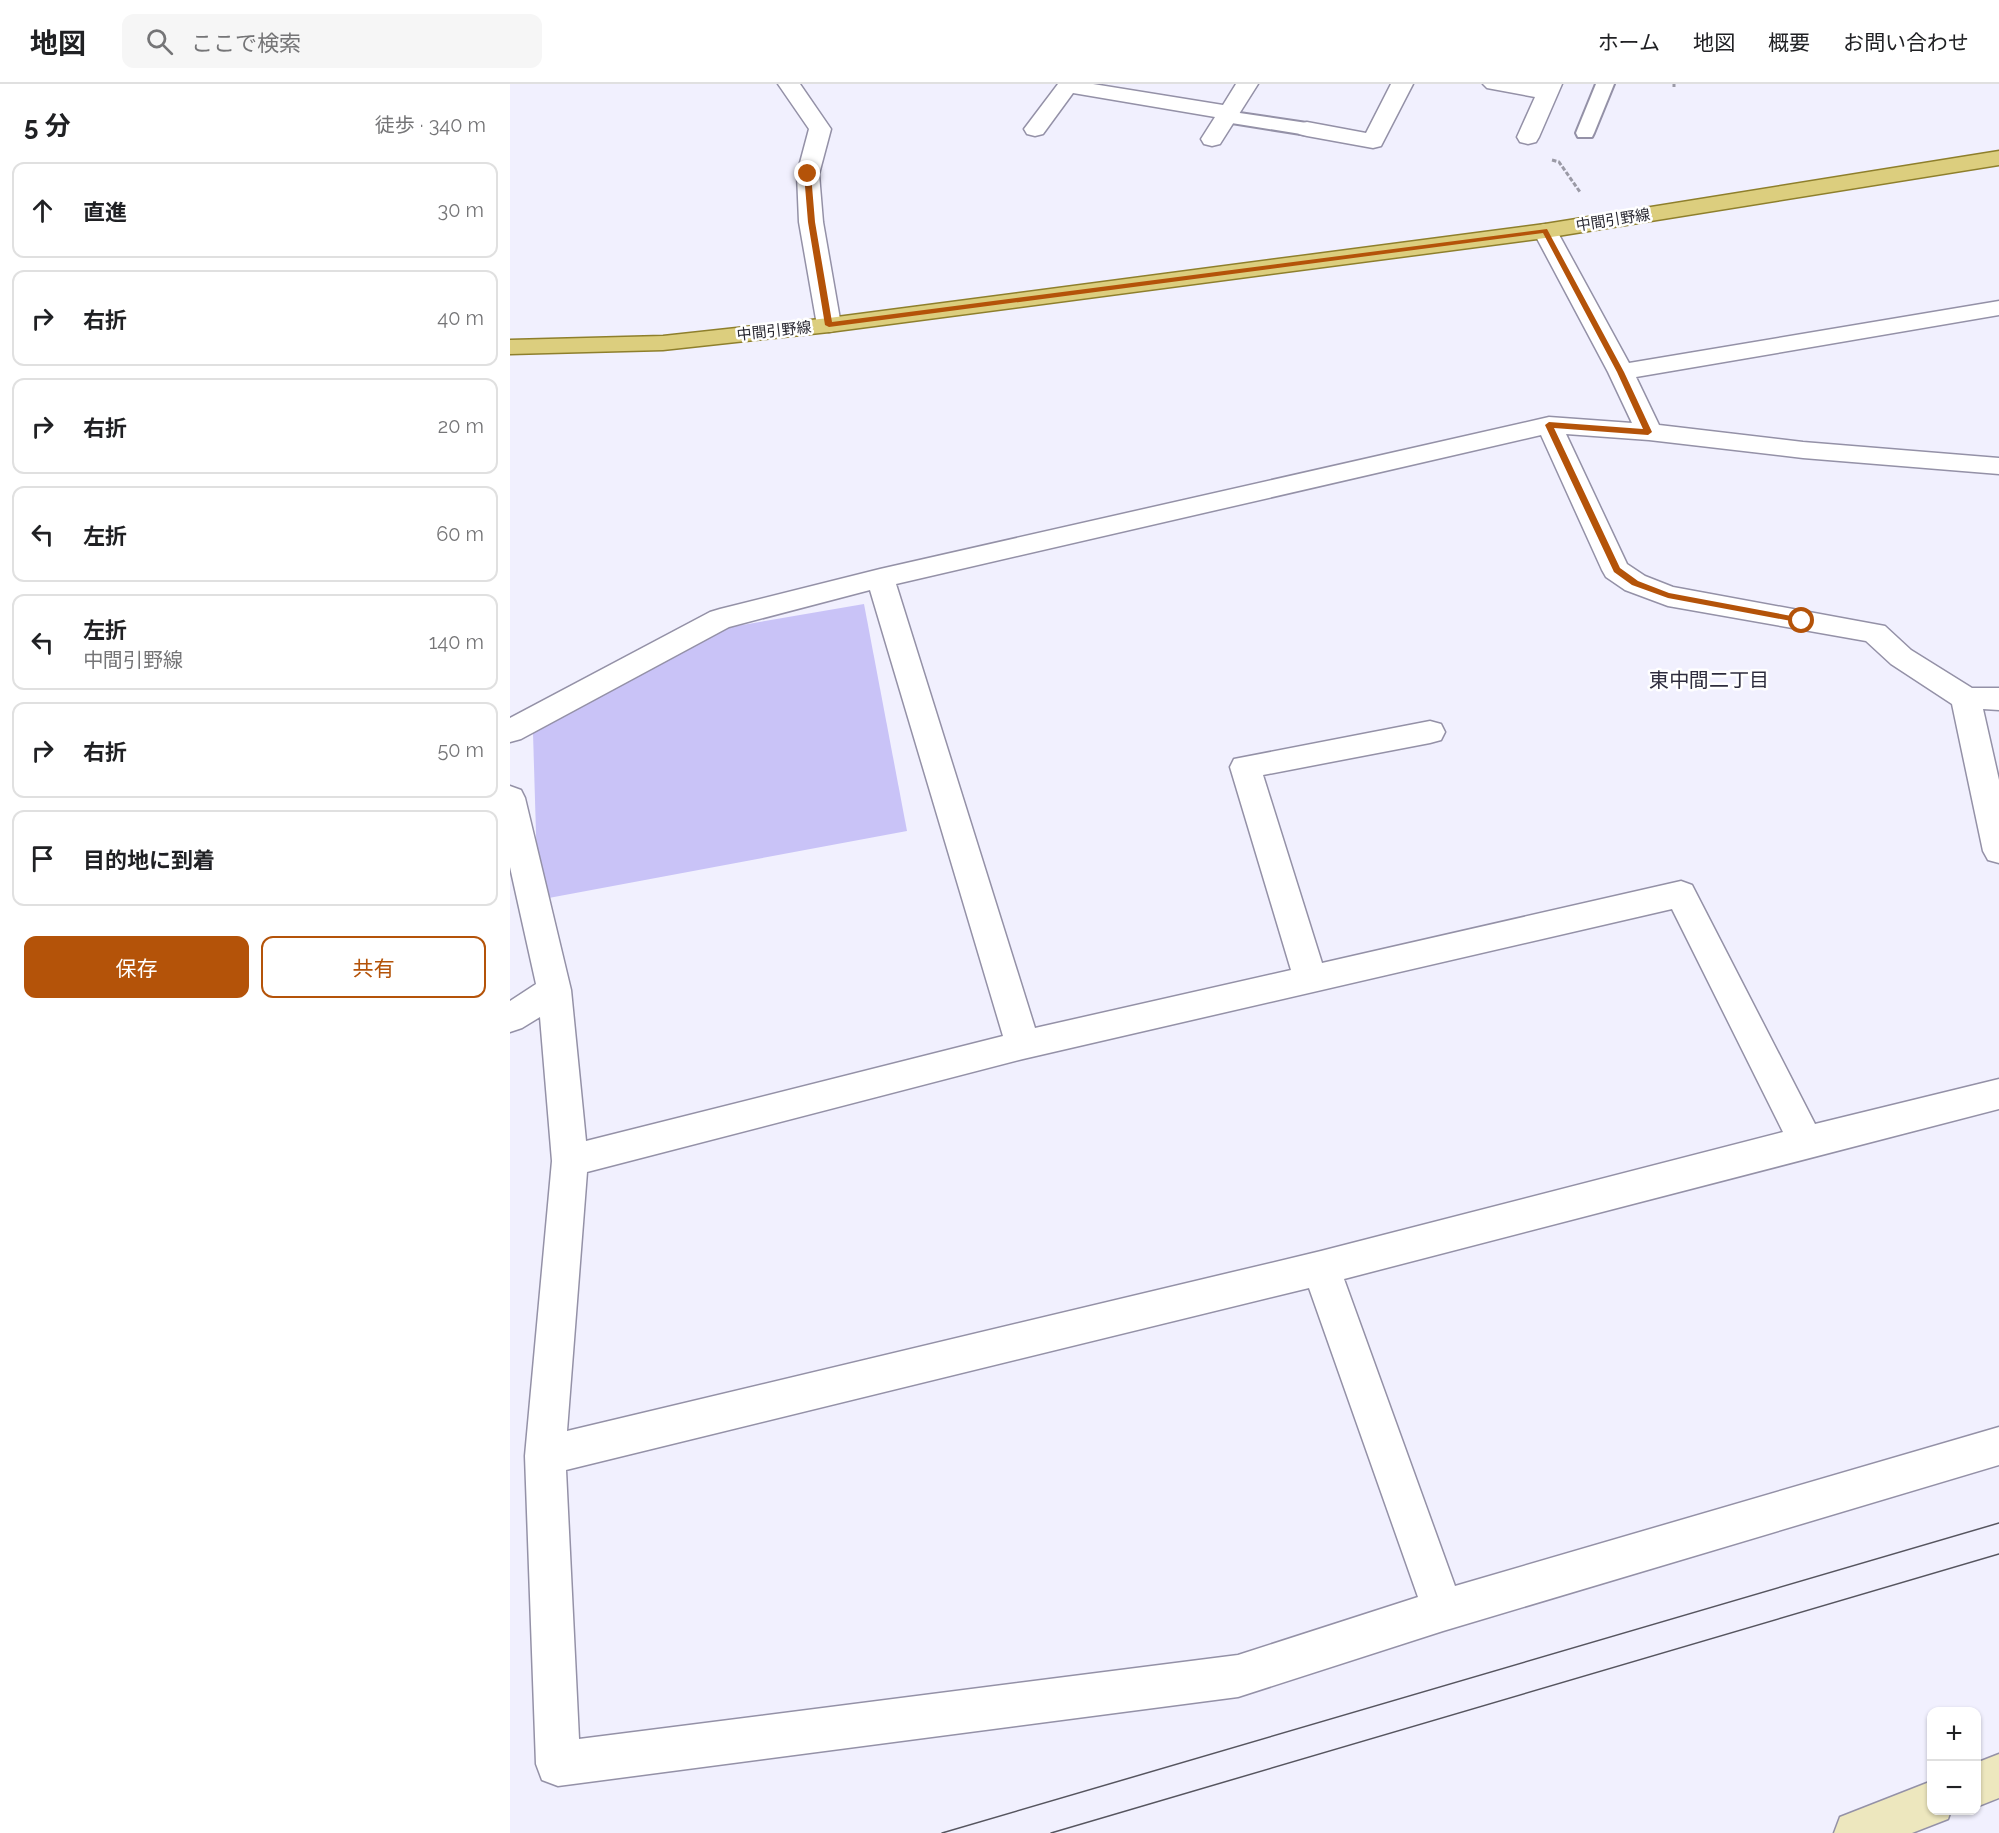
<!DOCTYPE html>
<html lang="ja">
<meta charset="utf-8">
<style>
:root{--surface:#fff;--page:#f6f6f6;--text:#202124;--muted:#757577;--line:#e0e0e0;--accent:#b45309}
body{margin:0;font-family:Raleway,"Noto Sans JP",sans-serif;background:var(--page);color:var(--text)}
.controls{position:absolute;right:18px;bottom:18px;display:grid;overflow:hidden;border-radius:12px;box-shadow:0 2px 4px #0004}
.controls button{width:54px;height:54px;display:grid;place-items:center;padding:0;border:0;border-bottom:2px solid var(--line);background:var(--surface);color:var(--text);font:30px sans-serif}
.stop{position:absolute;width:18px;height:18px;margin:-14px;border:4px solid #b45309;border-radius:50%;background:#fff}
.stop.end{background:#b45309;border-color:#fff;box-shadow:0 2px 6px #0008}
.list{margin:0;padding:0;list-style:none}
h2{display:flex;justify-content:space-between;align-items:center;height:78px;margin:0;padding:0 24px;font-size:26px}
h2 small{font-size:20px;font-weight:400;color:var(--muted)}
.list li{display:grid;grid-template-columns:39px 1fr auto;gap:18px;align-items:center;box-sizing:border-box;height:96px;margin:0 12px 12px;padding:0 12px;border:2px solid var(--line);border-radius:12px}
.list b{display:block;font-size:22px;white-space:nowrap}
.list p{margin:0;font-size:20px;white-space:nowrap;color:var(--muted)}
.list em{font-size:20px;font-style:normal;color:var(--muted)}
.actions{display:flex;gap:12px;padding:18px 24px}
.actions a{flex:1;padding:14px 0;border:2px solid var(--accent);border-radius:12px;text-align:center;font-size:21px;color:var(--accent)}
.actions .main{background:var(--accent);color:#fff}
.icon{flex:none;width:33px;height:33px;fill:none;stroke:currentColor;stroke-width:2;stroke-linecap:round;stroke-linejoin:round}
.map{position:relative;flex:none;width:1489px;height:1749px;overflow:hidden}
header{display:flex;align-items:center;gap:36px;box-sizing:border-box;height:84px;padding:0 30px;background:var(--surface);border-bottom:2px solid var(--line)}
header strong{font-size:28px}
nav{display:flex;gap:33px;margin-inline-start:auto;font-size:21px}
.search{width:420px;height:54px;background:var(--page);display:flex;align-items:center;gap:15px;box-sizing:border-box;padding:0 21px;border-radius:12px;color:var(--muted);font-size:22px}
main{display:flex}
aside{flex:1;background:var(--surface)}
.map>svg:first-child{display:block}
</style>
<header>
<strong>地図</strong>
<div class="search"><svg class="icon" aria-label="search" viewBox="0 0 24 24"><circle cx="10" cy="10" r="6"/><path d="M15 15l6 6"/></svg>ここで検索</div>
<nav><a>ホーム</a><a>地図</a><a>概要</a><a>お問い合わせ</a></nav>
</header>
<main>
<aside>
<h2>5 分<small>徒歩 · 340 m</small></h2>
<ul class="list">
<li><svg class="icon" aria-label="ahead" viewBox="0 0 24 24"><path d="M12 20V5M6 11l6-6 6 6"/></svg><div><b>直進</b></div><em>30 m</em></li>
<li><svg class="icon" aria-label="right" viewBox="0 0 24 24"><path d="M7 20v-9h11M14 6l5 5-5 5"/></svg><div><b>右折</b></div><em>40 m</em></li>
<li><svg class="icon" aria-label="right" viewBox="0 0 24 24"><path d="M7 20v-9h11M14 6l5 5-5 5"/></svg><div><b>右折</b></div><em>20 m</em></li>
<li><svg class="icon" aria-label="left" viewBox="0 0 24 24"><path d="M17 20v-9H6M10 6l-5 5 5 5"/></svg><div><b>左折</b></div><em>60 m</em></li>
<li><svg class="icon" aria-label="left" viewBox="0 0 24 24"><path d="M17 20v-9H6M10 6l-5 5 5 5"/></svg><div><b>左折</b><p>中間引野線</p></div><em>140 m</em></li>
<li><svg class="icon" aria-label="right" viewBox="0 0 24 24"><path d="M7 20v-9h11M14 6l5 5-5 5"/></svg><div><b>右折</b></div><em>50 m</em></li>
<li><svg class="icon" aria-label="arrive" viewBox="0 0 24 24"><path d="M6 21V4h12l-3 4 3 4H6"/></svg><div><b>目的地に到着</b></div></li>
</ul>
<div class="actions"><a class="main">保存</a><a>共有</a></div>
</aside>
<div class="map">
<svg width="1489" height="1749" viewBox="0 0 1489 1749">
<rect width="100%" height="100%" fill="#f1f0fe"/>
<path fill="#c9c3f7" d="M354,520l43,227 -369,69 -5,-167 186,-104z"/>
<g fill="none" stroke-linecap="round" stroke-linejoin="round">
<defs>
<g id="lane">
<path d="M1086,0h18l-20,49 -2,4h-14l-2,-4z"/>
<path d="M716,27l81,12 7,2 2,4 -2,4 -7,2 -88,-14 -2,-4 2,-4z"/>
</g>
<g id="street">
<path d="M268,0h22l31,45 -12,45 4,48 18,103 -3,5 -9,2 -9,-2 -3,-5 -18,-103 -2,-48 12,-45z"/>
<path d="M548,0h35l130,21 13,-21h22l-38,60 -8,2 -8,-2 -3,-5 14,-22 -142,-24 -30,41 -8,2 -8,-2 -3,-5z"/>
<path d="M881,0h22l-32,62 -8,2 -66,-12 -8,-2 -3,-5 3,-5 8,-2 59,11z"/>
<path d="M973,0h79l-23,53 -3,5 -8,2 -8,-2 -3,-5 18,-40 -48,-9z"/>
<path d="M1035,140l8,2 4,5 72,132 370,-62v14l-363,62 23,48 144,17 196,16v16l-196,-16 -154,-18 -83,-6 61,130 18,12 28,11 212,39 26,24 61,38h27v22l-16,-1 16,71v83l-11,-3 -5,-9 -31,-147 -61,-40 -25,-23 -198,-35 -43,-16 -19,-13 -4,-7 -61,-135 -645,149 139,444 256,-58 -61,-203 4,-8 196,-38 11,3 4,8 -4,8 -11,3 -167,32 59,188 359,-82 11,4 123,239 184,-45v30l-655,170 111,307 544,-159v38l-556,166 -205,66 -680,89 -16,-6 -6,-16 -11,-308 27,-295 -12,-144 -18,11 -12,4v-31l26,-17 -26,-117v-81l11,4 4,8 46,192 15,151 417,-105 -133,-446 -141,37 -208,112 -11,3v-24l200,-106 10,-3 160,-40 669,-152 83,6 -24,-51 -75,-141 4,-5zM1162,825l111,223 -462,119 -754,180 20,-259 436,-113zM799,1204l109,309 -180,58 -659,84 -13,-269z"/>
</g>
<g id="secondary">
<path d="M1489,1670v44l-23,9v-44z"/>
<path d="M1422,1697v29h19l-3,9 -36,14h-78l6,-16z"/>
</g>
<path id="primary" d="M1489,67v14l-454,73 -716,94 -166,18 -153,4v-14l153,-4 166,-18 716,-94z"/>
</defs>
<use href="#lane" stroke="#9491a7" stroke-width="4"/>
<use href="#street" stroke="#9491a7" stroke-width="3"/>
<use href="#secondary" stroke="#9491a7" stroke-width="3"/>
<use href="#primary" stroke="#8e7f2c" stroke-width="3"/>
<g stroke="#9b9aa6" stroke-width="3" stroke-dasharray="4.5 2" stroke-linecap="butt">
<path d="M1164,0v3"/>
<path d="M1042,76l7,2 21,30"/>
</g>
<use href="#lane" fill="#fff" fill-rule="evenodd"/>
<use href="#street" fill="#fff" fill-rule="evenodd"/>
<use href="#secondary" fill="#ede7be" fill-rule="evenodd"/>
<use href="#primary" fill="#dcce7e" fill-rule="evenodd"/>
<g stroke="#56555f" stroke-width="1.5">
<path d="M432,1749l1057,-310"/>
<path d="M541,1749l948,-279"/>
</g>
</g>
<path fill="#b45309" d="M298,88l3,2 4,48 17,100 715,-93 77,143 28,60 -4,3 -94,-7 66,140 18,13 31,12 133,25 4,3 -4,2 -134,-25 -36,-13 -18,-13 -69,-147 4,-3 94,7 -26,-57 -74,-139 -714,94 -4,-2 -17,-103 -4,-48z"/>
<g text-anchor="middle" stroke-width="5" stroke-linejoin="round" paint-order="stroke">
<g font-size="15" fill="#2a2932" stroke="#fff">
<text transform="translate(1103 136) rotate(-9)" y="5">中間引野線</text>
<text transform="translate(264 247) rotate(-6)" y="5">中間引野線</text>
</g>
<g font-size="20" fill="#2e2c3d" stroke="#fff">
<text x="1199" y="603">東中間二丁目</text>
</g>
</g>
</svg>
<div class="controls">
<button>+</button>
<button>−</button>
</div>
<div class="stop" style="left:1292px;top:537px"></div>
<div class="stop end" style="left:298px;top:90px"></div>
</div>
</main>
